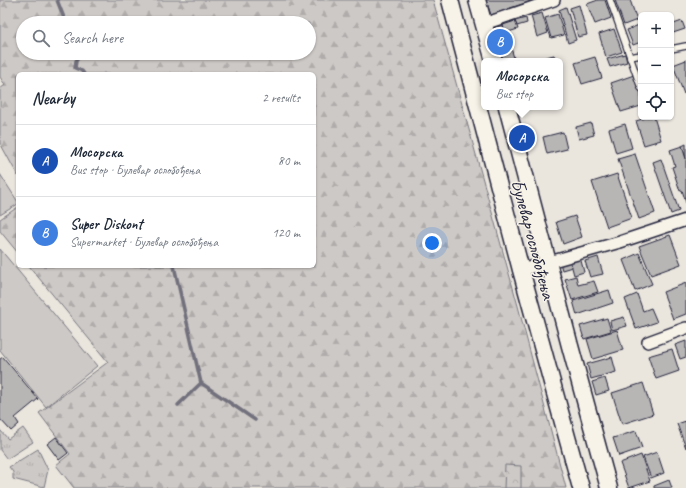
<!DOCTYPE html>
<meta charset="utf-8">
<style>
:root{--surface:#fff;--page:#f2f2f3;--text:#1f2937;--muted:#747a83;--line:#e0e1e3;--accent:#d93025}
body{margin:0;font-family:Caveat,sans-serif;background:var(--page);color:var(--text)}
.controls{position:absolute;right:12px;top:12px;display:grid;overflow:hidden;border-radius:6px;box-shadow:0 1px 3px #0004}
.controls button{width:36px;height:36px;display:grid;place-items:center;padding:0;border:0;border-bottom:1px solid var(--line);background:var(--surface);color:var(--text);font:20px sans-serif}
.you{position:absolute;left:432px;top:243px;width:14px;height:14px;margin:-10px;border:3px solid #fff;border-radius:50%;background:#1a73e8;box-shadow:0 0 0 6px #1a73e833}
.badge{display:grid;place-items:center;width:26px;height:26px;border-radius:50%;background:var(--accent);color:#fff;font-size:13px;font-weight:700}
.pin{position:absolute;translate:-50% -50%;border:2px solid #fff;box-shadow:0 1px 4px #0006}
.popup{position:absolute;left:481px;top:58px;width:82px;height:52px;box-sizing:border-box;display:grid;place-content:center;border-radius:6px;background:var(--surface);filter:drop-shadow(0 1px 3px #0005);font-size:13px;white-space:nowrap;color:var(--muted)}
.popup b{font-size:15px;color:var(--text)}
.popup::after{content:'';position:absolute;left:50%;top:100%;margin-left:-8px;border:8px solid transparent;border-top-color:var(--surface)}
.list{margin:0;padding:0;list-style:none}
h2{display:flex;justify-content:space-between;align-items:center;height:52px;margin:0;padding:0 16px;font-size:17px}
h2 small{font-size:13px;font-weight:400;color:var(--muted)}
.list li{display:grid;grid-template-columns:26px 1fr auto;gap:12px;align-items:center;box-sizing:border-box;height:72px;padding:0 16px;border-top:1px solid var(--line)}
.list b{display:block;font-size:15px;white-space:nowrap}
.list p{margin:0;font-size:13px;white-space:nowrap;color:var(--muted)}
.list em{font-size:13px;font-style:normal;color:var(--muted)}
.icon{flex:none;width:22px;height:22px;fill:none;stroke:currentColor;stroke-width:2;stroke-linecap:round;stroke-linejoin:round}
.map{position:relative;flex:none;width:686px;height:488px;overflow:hidden}
.search{position:absolute;background:var(--surface);box-shadow:0 1px 3px #0004;left:16px;top:16px;width:300px;height:44px;display:flex;align-items:center;gap:10px;box-sizing:border-box;padding:0 14px;border-radius:22px;color:var(--muted);font-size:15px}
.panel{position:absolute;background:var(--surface);box-shadow:0 1px 3px #0004;left:16px;top:72px;width:300px;height:196px;border-radius:6px}
.map>svg:first-child{display:block}
</style>
<div class="map">
<svg width="686" height="488" viewBox="0 0 686 488">
<defs>
<pattern id="grass-tufts" width="24" height="20" patternUnits="userSpaceOnUse"><rect width="24" height="20" fill="#cdc9c6"/><path d="M3 7l-1-3M5 7V3M7 7l1-3M15 17l-1-3M17 17v-4M19 17l1-3" fill="none" stroke="#b0acab"/></pattern>
<pattern id="forest-firs" width="22" height="20" patternUnits="userSpaceOnUse"><rect width="22" height="20" fill="#cdc9c6"/><path d="M5 1l3.5 6h-7zM16 11l3.5 6h-7z" fill="#b0acab"/></pattern>
<pattern id="park-crowns" width="20" height="18" patternUnits="userSpaceOnUse"><rect width="20" height="18" fill="#cdc9c6"/><path d="M2 6a3 3 0 1 1 6 0M12 15a3 3 0 1 1 6 0" fill="none" stroke="#b0acab"/></pattern>
</defs>
<rect width="100%" height="100%" fill="#eae6de"/>
<filter id="ink" filterUnits="userSpaceOnUse"><feTurbulence type="fractalNoise" baseFrequency=".025" numOctaves="2"/><feDisplacementMap in="SourceGraphic" scale="8" xChannelSelector="R" yChannelSelector="G"/><feConvolveMatrix kernelMatrix="1 2 1 2 8 2 1 2 1" color-interpolation-filters="sRGB"/></filter>
<g filter="url(#ink)">
<g fill="url(#grass-tufts)" stroke="#787680">
<path d="M23,428l10,14 -26,17 -7,-9v-20l8,9z"/>
<path d="M38,449l10,21 -4,17 -31,-8v-7l-4,-5z"/>
</g>
<g fill="url(#forest-firs)" stroke="#787680" fill-rule="evenodd">
<path d="M0,0h433l85,306 48,182h-492l-18,-23 14,-11 -31,-41 69,-51 -79,-96h285v-192h-296v102l-18,-33v-54l5,-4 -5,-8zM23,23h286v30h-286z"/>
<path d="M18,207v46l-18,-22v-12z"/>
</g>
<path fill="url(#park-crowns)" stroke="#787680" d="M505,465l16,1v22h-17z"/>
<g fill="#cdc9c6" stroke="#787680">
<path d="M0,174l18,28v2l-18,11z"/>
<path d="M0,249l97,117 -51,41 -46,-57z"/>
</g>
<g fill="none" stroke-linecap="round" stroke-linejoin="round">
<g stroke="#716f7b" stroke-width="3.5">
<path d="M57,0l9,23"/>
<path d="M79,53l1,2 -4,6 -1,7 7,3 2,3"/>
<path d="M174,266l27,117 54,37"/>
<path d="M178,405l23,-22"/>
</g>
</g>
<g fill="#b8b6b5" stroke="#22223b">
<path d="M486,0h49l-44,15z"/>
<path d="M598,0h7l6,18 -16,6 -8,-20z"/>
<path d="M615,0h15l7,20 -13,5z"/>
<path d="M579,5l8,30 -9,2 -8,-29z"/>
<path d="M566,7l10,33 -8,3 -9,-33z"/>
<path d="M542,13l6,20 -11,4 -6,-21z"/>
<path d="M558,14l6,21 -13,3 -6,-20z"/>
<path d="M526,18l1,5 -10,3 -2,-5z"/>
<path d="M515,21l3,8 -13,4 -2,-8z"/>
<path d="M682,21l3,8 -12,4 -2,-8z"/>
<path d="M641,24v18l-8,3 -6,-15z"/>
<path d="M503,25l2,8 -7,2 -3,-8z"/>
<path d="M614,29l8,23 -16,5 -7,-23z"/>
<path d="M507,34l7,24 -11,3 -7,-24z"/>
<path d="M625,54l2,8 -17,5 -3,-8z"/>
<path d="M554,55l2,6h-25z"/>
<path d="M595,57l7,21 -20,6 -7,-21z"/>
<path d="M686,60v33l-2,1 -11,-29z"/>
<path d="M634,75l7,19v12l-20,6 -10,-29z"/>
<path d="M649,117h5l7,23 -17,5 -8,-24z"/>
<path d="M591,123l3,12 -15,4 -3,-12z"/>
<path d="M625,124l7,24 -16,5 -7,-24z"/>
<path d="M563,132l4,17 -20,5 -4,-17z"/>
<path d="M686,144v15l-4,-13z"/>
<path d="M682,146l4,13v44l-4,-13 -2,1 -8,-24 3,-1 -5,-16z"/>
<path d="M635,154l20,59 -16,6 -21,-60z"/>
<path d="M661,159l18,52 -8,3 -18,-52z"/>
<path d="M617,174l15,44 -25,9 -15,-45z"/>
<path d="M575,216l7,21 -19,7 -7,-22z"/>
<path d="M670,235l11,29 -30,11 -12,-29z"/>
<path d="M639,253l13,31 -17,7 -12,-31z"/>
<path d="M580,257l4,15 -10,3 -4,-15z"/>
<path d="M598,257l5,17 -13,3 -5,-16z"/>
<path d="M570,260l2,7 -10,3 -2,-7z"/>
<path d="M576,276l2,9 16,-4 4,11 -26,8 -7,-21z"/>
<path d="M686,283v31l-13,5 -10,-27z"/>
<path d="M609,290l4,13 -36,12 -4,-14z"/>
<path d="M637,294l6,17 8,-3 6,14 -21,7 -11,-30z"/>
<path d="M624,317l3,9 -15,4 -2,-9z"/>
<path d="M607,318l4,13 -27,8 -4,-13z"/>
<path d="M617,330l6,20 -30,9 -6,-20z"/>
<path d="M686,341v16l-6,2 -5,-14z"/>
<path d="M672,349l7,22 -23,8 -8,-23z"/>
<path d="M3,357l35,42 -23,19 4,6 -8,7 -11,-12v-60z"/>
<path d="M612,357l4,15 -25,7 -4,-15z"/>
<path d="M605,378l4,13 -13,4 -4,-13z"/>
<path d="M643,383l10,31 -31,10 -10,-31z"/>
<path d="M686,421v27l-9,-24z"/>
<path d="M636,431l6,17 -23,8 -6,-18z"/>
<path d="M56,437l12,16 -9,7 -12,-16z"/>
<path d="M657,452l7,21 -13,5 -8,-21z"/>
<path d="M641,455l9,26 -21,7 -9,-25z"/>
<path d="M669,480l3,8h-18v-2z"/>
</g>
<g fill="none" stroke-linecap="round" stroke-linejoin="round">
<defs>
<g id="service">
<path d="M610,0l31,88"/>
<path d="M671,49l15,-3"/>
<path d="M630,57l11,-2"/>
</g>
<g id="minor">
<path d="M484,24l70,-24"/>
<path d="M521,270l99,-28 66,-22"/>
<path d="M648,342l38,-14"/>
</g>
<g id="secondary">
<path d="M450,0l71,270 60,218"/>
<path d="M477,0l17,61"/>
<path d="M507,107l63,239 39,142"/>
</g>
</defs>
<use href="#service" stroke="#22223b" stroke-width="8"/>
<use href="#minor" stroke="#22223b" stroke-width="14"/>
<use href="#secondary" stroke="#22223b" stroke-width="19"/>
<use href="#service" stroke="#f7f3e8" stroke-width="5.5"/>
<use href="#minor" stroke="#f7f3e8" stroke-width="11"/>
<use href="#secondary" stroke="#f7f3e8" stroke-width="16"/>
</g>
</g>
<g text-anchor="middle" stroke-width="3" stroke-linejoin="round" paint-order="stroke">
<g font-size="19" fill="#22223b" stroke="#f7f3e8">
<text transform="translate(534 239) rotate(75)" y="7">Булевар ослобођења</text>
</g>
</g>
</svg>
<div class="controls">
<button>+</button>
<button>−</button>
<button><svg class="icon" aria-label="locate" viewBox="0 0 24 24"><circle cx="12" cy="12" r="6"/><path d="M12 2v4M12 18v4M2 12h4M18 12h4"/></svg></button>
</div>
<div class="you"></div>
<div class="pin badge" style="left:522px;top:138px;background:#1a4fb4">A</div>
<div class="popup"><b>Мосорска</b>Bus stop</div>
<div class="pin badge" style="left:500px;top:42px;background:#3f7fe0">B</div>
<div class="search"><svg class="icon" aria-label="search" viewBox="0 0 24 24"><circle cx="10" cy="10" r="6"/><path d="M15 15l6 6"/></svg>Search here</div>
<section class="panel">
<h2>Nearby<small>2 results</small></h2>
<ul class="list">
<li><span class="badge" style="background:#1a4fb4">A</span><div><b>Мосорска</b><p>Bus stop · Булевар ослобођења</p></div><em>80 m</em></li>
<li><span class="badge" style="background:#3f7fe0">B</span><div><b>Super Diskont</b><p>Supermarket · Булевар ослобођења</p></div><em>120 m</em></li>
</ul>
</section>
</div>
